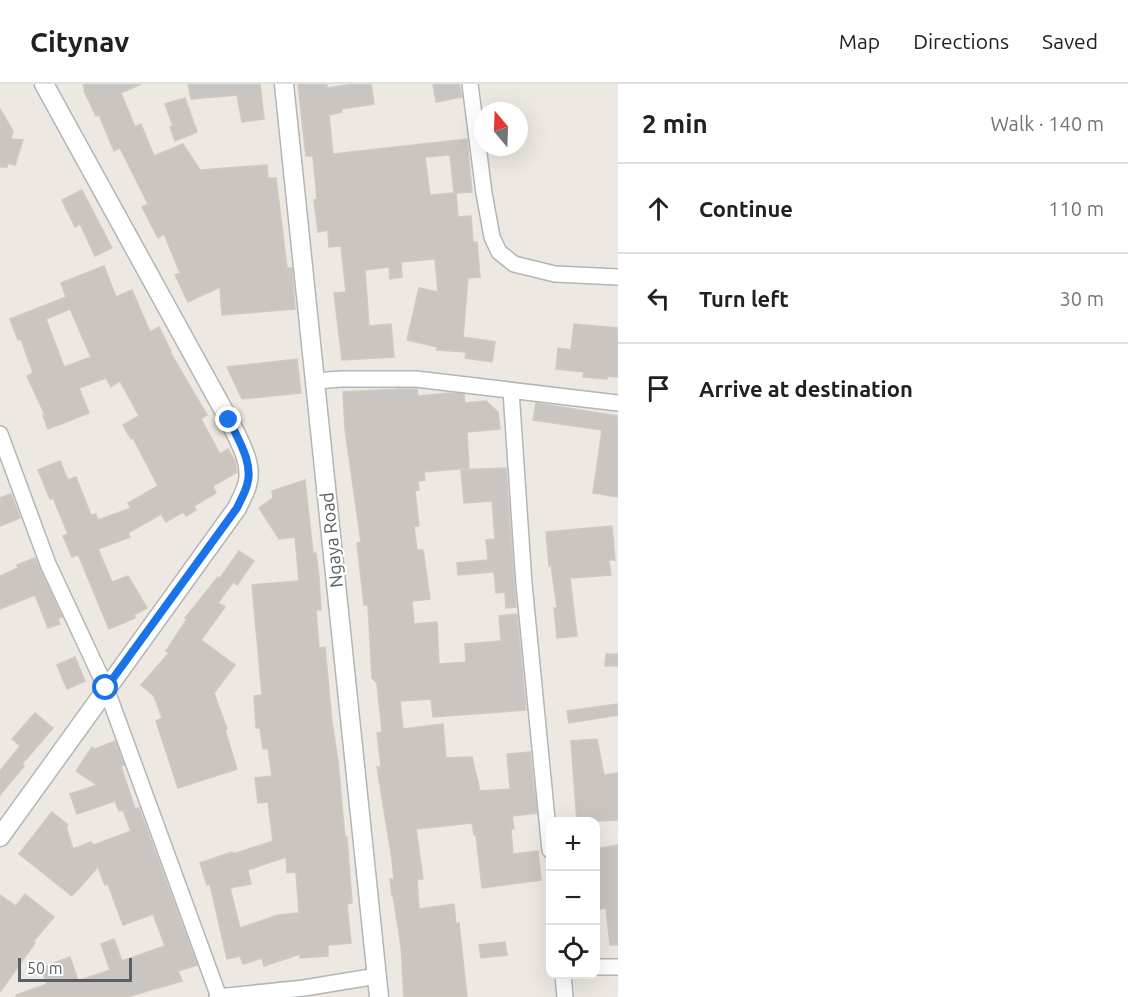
<!DOCTYPE html>
<meta charset="utf-8">
<style>
:root{--surface:#fff;--page:#f2f2f2;--text:#202124;--muted:#757577;--line:#e0e0e0}
body{margin:0;font-family:Ubuntu,sans-serif;background:var(--page);color:var(--text)}
.controls{position:absolute;right:18px;bottom:18px;display:grid;overflow:hidden;border-radius:12px;box-shadow:0 6px 24px #0002}
.controls button{width:54px;height:54px;display:grid;place-items:center;padding:0;border:0;border-bottom:2px solid var(--line);background:var(--surface);color:var(--text);font:30px sans-serif}
.compass{position:absolute;left:474px;top:18px;width:54px;height:54px;border-radius:50%;background:var(--surface);box-shadow:0 6px 24px #0002;rotate:341deg}
.scale{position:absolute;left:18px;bottom:15px;width:114px;box-sizing:border-box;padding-left:6px;border:3px solid #595f62;border-top:0;font-size:16px;line-height:21px;white-space:nowrap;color:#595f62;-webkit-text-stroke:4px #fff;paint-order:stroke}
.stop{position:absolute;width:18px;height:18px;margin:-14px;border:4px solid #1a73e8;border-radius:50%;background:#fff}
.stop.end{background:#1a73e8;border-color:#fff;box-shadow:0 2px 6px #0008}
.list{margin:0;padding:0;list-style:none}
h2{display:flex;justify-content:space-between;align-items:center;height:78px;margin:0;padding:0 24px;font-size:26px}
h2 small{font-size:20px;font-weight:400;color:var(--muted)}
.list li{display:grid;grid-template-columns:39px 1fr auto;gap:18px;align-items:center;box-sizing:border-box;height:90px;padding:0 24px;border-top:2px solid var(--line)}
.list b{display:block;font-size:22px;white-space:nowrap}
.list em{font-size:20px;font-style:normal;color:var(--muted)}
.icon{flex:none;width:33px;height:33px;fill:none;stroke:currentColor;stroke-width:2;stroke-linecap:round;stroke-linejoin:round}
.map{position:relative;flex:none;width:618px;height:913px;overflow:hidden}
header{display:flex;align-items:center;gap:36px;box-sizing:border-box;height:84px;padding:0 30px;background:var(--surface);border-bottom:2px solid var(--line)}
header strong{font-size:28px}
nav{display:flex;gap:33px;margin-inline-start:auto;font-size:21px}
main{display:flex}
aside{flex:1;background:var(--surface)}
.map>svg:first-child{display:block}
</style>
<header>
<strong>Citynav</strong>
<nav><a>Map</a><a>Directions</a><a>Saved</a></nav>
</header>
<main>
<div class="map">
<svg width="618" height="913" viewBox="0 0 618 913">
<rect width="100%" height="100%" fill="#ede8e1"/>
<g fill="#cac5c0" stroke="#d2c8bf" stroke-width="1.5" fill-rule="evenodd">
<path d="M83,0h58l-20,9 14,34 6,-3 13,32 29,-12 17,26 67,-5 1,13h8l11,90h5l3,41 -73,6 -2,-28 -32,15 -13,-27 5,-2 -16,-39 -6,4 -16,-31 6,-3 -28,-56 -6,3 -15,-36 -3,1 -12,-25 1,-1z"/>
<path d="M188,0h72l4,35 -22,3 -5,-27 -46,4z"/>
<path d="M298,0h29v4l27,-4h17l3,20 -33,5 1,3 -13,3 4,39 134,-15 5,53 -16,1 2,24 13,-1 2,26h4l3,35 -12,1 -5,59 32,5 -3,20 -27,-4 1,-6 -29,-2v-3l-30,-7 12,-52 19,4 -3,-33 -34,3 1,15 -12,2 -1,-12 -24,3 4,56 22,-2 3,33 -52,3 -8,-67 12,-1 -5,-46 -12,1 -1,-17 -10,2 -4,-32 3,-1 -4,-43h-7zM450,71l4,38 -24,2 -5,-38z"/>
<path d="M433,0h26l3,13 -26,5z"/>
<path d="M185,14l12,34 -22,9 -5,-14 3,-1 -8,-22z"/>
<path d="M0,25l13,22 -2,8 12,1 -8,25 -7,-2 -1,4h-7z"/>
<path d="M82,106l30,58 -17,8 -15,-32 -5,3 -13,-27z"/>
<path d="M104,182l12,31 16,-7 18,42 9,-5 12,24 -1,1 37,63 -6,4 19,35 8,-5 7,12 2,11 -24,14 3,7 -22,13 2,4 -10,6 -3,-4 -17,10 -5,-8 -33,19 2,4 -32,12 14,33 16,-6 19,32 -13,7 1,3 -26,11 -31,-75 -6,3 -9,-21 5,-2 -15,-36 -3,1 -12,-29 22,-9 8,19 8,-3 15,38 5,-1 2,6 33,-12 -3,-5 30,-17 -25,-48 -2,1 -8,-14 16,-9 -19,-35 -9,6 -5,-9 -27,10 10,25 -41,16 -5,-14h2l-18,-39 6,-3 -12,-34 -3,1 -8,-21 56,-22 -5,-14zM70,225l21,48 -27,10 -18,-48z"/>
<path d="M574,240l44,4v49l-11,-1v3l-24,-2 1,-5 -28,-3 2,-21 13,2z"/>
<path d="M297,275l4,34 -59,6 -15,-32z"/>
<path d="M396,305l1,2v-2h20l1,7 33,-3 13,1 1,9 21,-2 12,11 2,17 -33,3 2,36 -45,4 1,8 -7,1 1,9 -4,1 4,35h-5l3,24h6l7,49 -18,2 2,23 23,-2 2,42 27,-2 -1,-18 36,-3 -2,-25 18,-2 9,96 -93,7 -2,-18 -31,2 3,28 40,-5 3,34 26,-1 8,34 30,-2 -3,-35 23,-2 7,61 -25,3 2,13h-3l2,25 25,-3 3,29 -59,8 -6,-53h-2l-2,-12 -56,6 7,50h-6l2,30 35,-5 2,20 3,-1 8,74h-63l-3,-51 -8,-50h-1l-2,-17h4l-2,-19 -15,-93h4l-4,-34 5,-1 -5,-49 -5,-5 -4,-73h-4l-7,-62 4,-1 -16,-113 -2,-37z"/>
<path d="M536,319l82,13v81l-25,-4 9,-63 -69,-10z"/>
<path d="M506,384l10,139 -10,1 -1,-16 -9,1 -2,-21 -36,3 -1,-12 31,-3 -2,-20 9,-1 -3,-38 -28,2 -3,-33z"/>
<path d="M305,396l8,73h3l3,24 2,33h-5l3,38 6,-1 7,75 6,39 7,77 2,-1 5,66 -5,1 4,39 -23,2v11l-28,2v-4l-36,12 -2,-8 -19,6 -3,-8 -13,3 -17,-75 -3,1 -7,-22 32,-11 1,2 40,-13 -5,-39 -10,1 -3,-25 17,-2 -4,-27h-5l-3,-21h-4l-2,-32 8,-1 -10,-110 47,-4 -4,-44 -16,2 -20,-31 14,-10 -1,-7zM286,773l1,16 9,-1 3,41 -21,2 -38,13 -10,-40 21,-4 -3,-14z"/>
<path d="M11,410l9,24 -20,8v-28z"/>
<path d="M612,442l3,34h-6l2,15 -41,3 7,58 -20,2 -3,-30h3l-6,-43 -2,1 -3,-34z"/>
<path d="M239,467l15,10 -17,24 -4,-3 -15,21 7,4 -24,33 34,25 -21,28 13,36 -2,1 12,39 -59,19 -22,-67 6,-3 -8,-22 -13,-11 28,-32 -3,-2 21,-32 -2,-1 33,-41 2,1z"/>
<path d="M35,474l27,59 -4,2 2,5 -12,4 -13,-33 -35,14v-33l18,-8 -1,-3z"/>
<path d="M606,570h12v12h-13z"/>
<path d="M75,573l10,24 -18,8 -10,-24z"/>
<path d="M618,620v11l-49,8 -2,-12z"/>
<path d="M35,629l18,15 -31,36 2,2 -24,29v-24l20,-25 -8,-7z"/>
<path d="M597,655l7,36 14,-2v47l-41,2 -6,-81z"/>
<path d="M115,657l9,24 -3,1 14,43 4,-1 58,157 -19,6 4,10 -55,16h-111v-2l31,-11 -6,-16 29,-11 8,24 32,-11 -9,-26 13,-5 8,22 43,-15 -12,-32 -30,11 -15,-41 -3,1 -7,-18 -26,29 -53,-42 33,-42 16,13 -2,2 7,22 18,-7 3,3 37,-14 -8,-21 -4,1 -4,-10 -38,13 -7,-20 27,-9 -21,-14 16,-24 3,2z"/>
<path d="M618,761v100h-8l-4,-37 -10,2v-61z"/>
<path d="M25,810l29,23 -21,25 2,1 -35,49v-97l16,11z"/>
<path d="M505,858l2,13 -26,3 -2,-13z"/>
</g>
<g fill="none" stroke-linecap="round" stroke-linejoin="round">
<defs>
<g id="minor">
<path d="M470,0l14,109 8,44 7,15 15,12 41,10 63,3"/>
<path d="M315,297l26,-2h75l202,24"/>
<path d="M511,307l13,193 26,266"/>
<path d="M0,350l48,130 58,124 113,309"/>
<path d="M596,883h22"/>
<path d="M563,890l2,23"/>
<path d="M217,913l87,-9 73,-12"/>
</g>
<g id="tertiary">
<path d="M284,0l95,913"/>
<path d="M0,753l237,-329c3,-7 8,-15 10,-23 7,-21 -9,-46 -18,-65l-185,-336"/>
</g>
</defs>
<use href="#minor" stroke="#b2b6b9" stroke-width="18"/>
<use href="#tertiary" stroke="#b2b6b9" stroke-width="21"/>
<use href="#minor" stroke="#fff" stroke-width="15"/>
<use href="#tertiary" stroke="#fff" stroke-width="18"/>
</g>
<g fill="none" stroke-linecap="round" stroke-linejoin="round">
<path stroke="#1a73e8" stroke-width="8" d="M106,604l131,-180c3,-7 8,-15 10,-23 7,-21 -9,-46 -18,-65"/>
</g>
<g text-anchor="middle" stroke-width="4.5" stroke-linejoin="round" paint-order="stroke">
<g font-size="18" fill="#595f62" stroke="#fff">
<text transform="translate(332 456) rotate(-96)" y="6">Ngaya Road</text>
</g>
</g>
</svg>
<div class="controls">
<button>+</button>
<button>−</button>
<button><svg class="icon" aria-label="locate" viewBox="0 0 24 24"><circle cx="12" cy="12" r="6"/><path d="M12 2v4M12 18v4M2 12h4M18 12h4"/></svg></button>
</div>
<svg class="compass" viewBox="-18 -18 36 36"><path d="M0-13l5 13h-10z" fill="#e53935"/><path d="M0 13l5-13h-10z" fill="#757577"/></svg>
<div class="scale">50 m</div>
<div class="stop" style="left:106px;top:604px"></div>
<div class="stop end" style="left:229px;top:336px"></div>
</div>
<aside>
<h2>2 min<small>Walk · 140 m</small></h2>
<ul class="list">
<li><svg class="icon" aria-label="ahead" viewBox="0 0 24 24"><path d="M12 20V5M6 11l6-6 6 6"/></svg><div><b>Continue</b></div><em>110 m</em></li>
<li><svg class="icon" aria-label="left" viewBox="0 0 24 24"><path d="M17 20v-9H6M10 6l-5 5 5 5"/></svg><div><b>Turn left</b></div><em>30 m</em></li>
<li><svg class="icon" aria-label="arrive" viewBox="0 0 24 24"><path d="M6 21V4h12l-3 4 3 4H6"/></svg><div><b>Arrive at destination</b></div></li>
</ul>
</aside>
</main>
